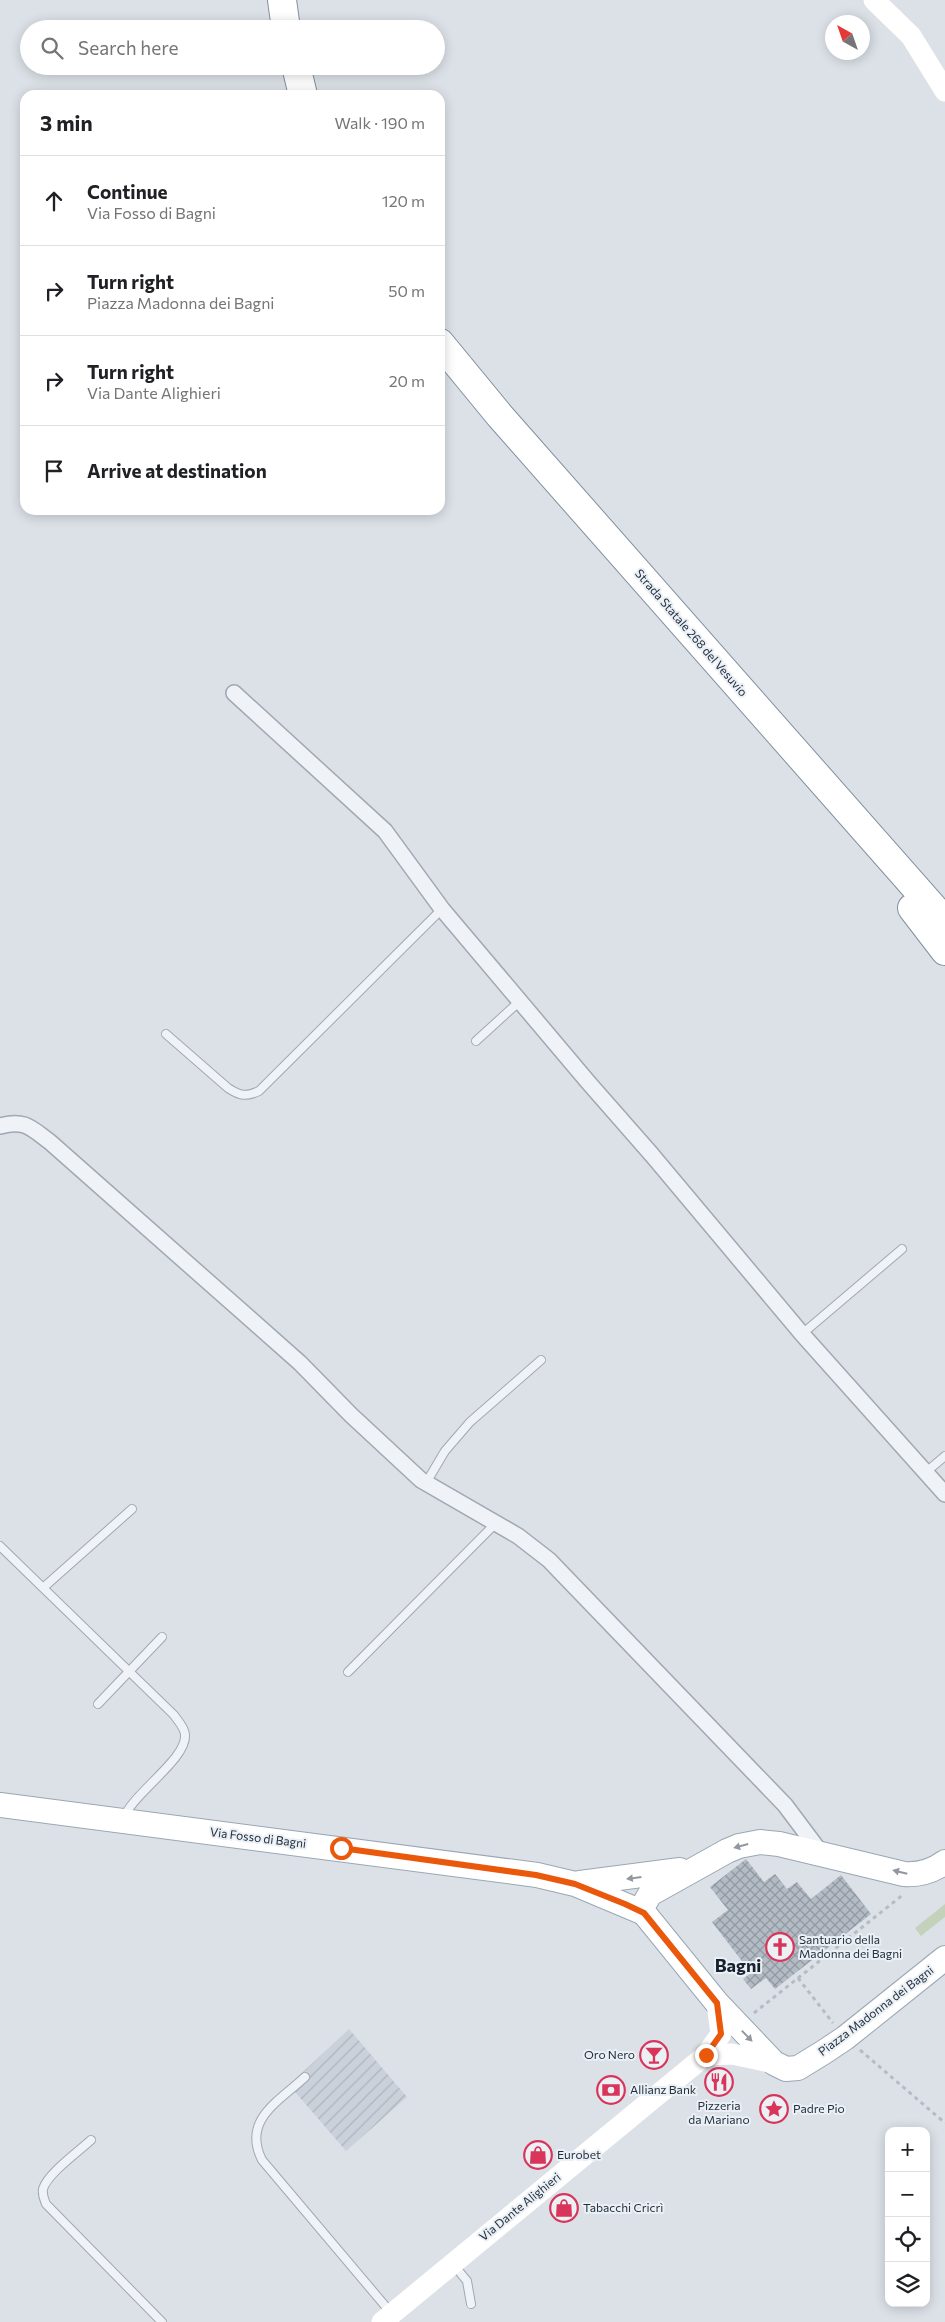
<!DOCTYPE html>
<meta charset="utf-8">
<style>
:root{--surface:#fff;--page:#f6f6f6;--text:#202124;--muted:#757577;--line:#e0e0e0}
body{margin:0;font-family:Commissioner,sans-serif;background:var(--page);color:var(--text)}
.controls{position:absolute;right:15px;bottom:15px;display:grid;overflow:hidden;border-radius:10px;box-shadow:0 2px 12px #0003}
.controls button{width:45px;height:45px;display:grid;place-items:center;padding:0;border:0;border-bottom:1px solid var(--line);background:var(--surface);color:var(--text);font:25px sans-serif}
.compass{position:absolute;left:825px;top:15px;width:45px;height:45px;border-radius:50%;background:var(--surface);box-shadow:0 2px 12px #0003;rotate:320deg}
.stop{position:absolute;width:15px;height:15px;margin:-11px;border:4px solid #ea580c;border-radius:50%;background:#fff}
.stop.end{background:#ea580c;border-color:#fff;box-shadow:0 1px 5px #0008}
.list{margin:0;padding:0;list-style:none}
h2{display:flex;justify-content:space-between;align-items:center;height:65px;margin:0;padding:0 20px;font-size:21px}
h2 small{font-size:16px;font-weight:400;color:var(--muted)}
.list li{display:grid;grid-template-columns:32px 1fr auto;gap:15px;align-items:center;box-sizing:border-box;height:90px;padding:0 20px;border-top:1px solid var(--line)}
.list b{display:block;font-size:19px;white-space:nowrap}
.list p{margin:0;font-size:16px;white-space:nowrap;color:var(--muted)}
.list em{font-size:16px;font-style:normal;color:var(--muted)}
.icon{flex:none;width:28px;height:28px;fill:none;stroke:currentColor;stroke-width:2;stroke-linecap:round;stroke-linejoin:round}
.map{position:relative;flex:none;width:945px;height:2322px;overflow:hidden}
.search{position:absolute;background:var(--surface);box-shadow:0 2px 12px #0003;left:20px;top:20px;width:425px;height:55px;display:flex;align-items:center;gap:12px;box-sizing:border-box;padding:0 18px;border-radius:28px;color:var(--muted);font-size:19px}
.panel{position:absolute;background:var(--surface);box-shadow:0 2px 12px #0003;left:20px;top:90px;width:425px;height:425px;border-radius:15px}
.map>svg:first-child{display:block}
</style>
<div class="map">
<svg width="945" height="2322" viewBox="0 0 945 2322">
<defs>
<pattern id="industrial-furrows" width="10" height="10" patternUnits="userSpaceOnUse" patternTransform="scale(1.25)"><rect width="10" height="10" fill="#cad1da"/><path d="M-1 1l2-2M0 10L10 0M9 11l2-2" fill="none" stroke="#adb4bc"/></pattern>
<pattern id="building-cross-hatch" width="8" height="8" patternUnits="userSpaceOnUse" patternTransform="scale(1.25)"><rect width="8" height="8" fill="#b3bbc5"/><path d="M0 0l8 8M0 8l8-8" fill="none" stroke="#9198a1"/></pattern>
</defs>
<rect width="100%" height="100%" fill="#dce1e8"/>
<path fill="url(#industrial-furrows)" d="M349,2029l58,68 -61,54 -57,-66z"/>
<path fill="#c4d2bc" d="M945,1904v13l-24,19 -6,-8z"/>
<path fill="url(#building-cross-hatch)" d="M746,1859l18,23 11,-8 12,15 10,-7 14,17 30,-24 30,39 -96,75 -9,-11 -15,11 -8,-10 8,-6 -39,-51 16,-12 -18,-23z"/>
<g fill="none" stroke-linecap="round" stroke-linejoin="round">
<defs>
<g id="lane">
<path d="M166,1034l62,54c12,8 18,9 31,3l183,-182"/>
<path d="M476,1041l45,-41"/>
<path d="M802,1334l100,-85"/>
<path d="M926,1472l19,-16"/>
<path d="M426,1483l19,-32 25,-29 71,-62"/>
<path d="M0,1546l174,169c4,6 11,13 11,20 2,24 -52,58 -62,84"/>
<path d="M44,1587l88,-78"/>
<path d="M348,1672l148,-149"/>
<path d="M98,1704l64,-67"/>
<path d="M305,2077c-27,25 -63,43 -43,83l130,154"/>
<path d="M91,2140c-12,11 -44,34 -48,49 -1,6 1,10 3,15l116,118"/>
<path d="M453,2264l14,17 4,23"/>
</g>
<g id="street">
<path d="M234,693l151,138 57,78 146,173 64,73 150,179 143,160"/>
<path d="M0,1126c25,-7 31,2 50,16l250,221 51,52 70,65 97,56 31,24 236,245 36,48"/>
</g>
<g id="primary">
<path d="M0,1805l537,70 38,9 69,29"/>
<path d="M945,1862c-12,9 -25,13 -41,12l-125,-30 -19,-2 -21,4 -12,5 -77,43 -7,12 1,7 73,90 57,60 12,6 12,-1 26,-16 21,-14 100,-80"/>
<path d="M580,1883l100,-13"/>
</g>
<g id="highway">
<path d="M282,0l4,29"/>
<path d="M296,66l7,29"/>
<path d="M440,343l60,73 445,505"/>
<path d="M912,908l33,43"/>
</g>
</defs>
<use href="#lane" stroke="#a1a8b2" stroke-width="10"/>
<use href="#street" stroke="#a1a8b2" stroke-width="18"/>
<use href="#primary" stroke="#9aa7b4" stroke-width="26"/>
<use href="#highway" stroke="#82909f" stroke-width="30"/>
<g stroke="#b6bcc3" stroke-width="3" stroke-dasharray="4 4" stroke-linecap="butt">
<path d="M798,1978l35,45"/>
<path d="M754,2013l150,-119"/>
<path d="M860,2050l85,73"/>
</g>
<use href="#lane" stroke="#eff2f6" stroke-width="8"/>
<use href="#street" stroke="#eff2f6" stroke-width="15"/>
<g stroke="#fff" stroke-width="21">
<path d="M874,0l37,36 34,55"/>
<path d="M706,2055l26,-1 42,9"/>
<path d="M382,2322l324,-267 15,-21 -4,-31"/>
</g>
<use href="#primary" stroke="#fff" stroke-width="24"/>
<use href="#highway" stroke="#fff" stroke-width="28"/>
</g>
<defs><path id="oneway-solid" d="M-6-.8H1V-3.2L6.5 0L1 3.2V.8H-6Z" transform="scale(1.25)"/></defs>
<g fill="#92989f">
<use href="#oneway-solid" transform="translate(741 1846) rotate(165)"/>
<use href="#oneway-solid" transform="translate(900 1872) rotate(-166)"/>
<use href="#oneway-solid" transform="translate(634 1878) rotate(173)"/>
<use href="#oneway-solid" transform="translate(747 2036) rotate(46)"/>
</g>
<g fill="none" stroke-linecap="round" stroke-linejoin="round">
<path stroke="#ea580c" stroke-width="6" d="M341,1848l195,27 39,9 50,20 19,9 73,90 4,31 -15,21"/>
</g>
<defs>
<symbol id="church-ring" viewBox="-11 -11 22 22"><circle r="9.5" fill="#ebf0f5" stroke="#d9345a" stroke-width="1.5"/><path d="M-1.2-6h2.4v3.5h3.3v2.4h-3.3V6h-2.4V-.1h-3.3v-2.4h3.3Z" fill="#d9345a"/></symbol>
<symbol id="bar-ring" viewBox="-11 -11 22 22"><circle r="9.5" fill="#ebf0f5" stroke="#d9345a" stroke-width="1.5"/><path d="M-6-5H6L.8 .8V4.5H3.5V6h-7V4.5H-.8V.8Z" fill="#d9345a"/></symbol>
<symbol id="restaurant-ring" viewBox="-11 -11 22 22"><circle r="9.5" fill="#ebf0f5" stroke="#d9345a" stroke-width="1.5"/><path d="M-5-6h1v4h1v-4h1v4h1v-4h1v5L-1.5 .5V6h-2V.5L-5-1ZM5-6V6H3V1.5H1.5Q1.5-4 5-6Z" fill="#d9345a"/></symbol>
<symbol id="bank-ring" viewBox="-11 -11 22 22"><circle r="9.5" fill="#ebf0f5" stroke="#d9345a" stroke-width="1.5"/><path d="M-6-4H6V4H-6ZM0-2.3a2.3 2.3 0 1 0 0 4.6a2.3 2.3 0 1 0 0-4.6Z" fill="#d9345a"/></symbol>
<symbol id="sight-ring" viewBox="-11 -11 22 22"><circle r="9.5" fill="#ebf0f5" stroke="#d9345a" stroke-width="1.5"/><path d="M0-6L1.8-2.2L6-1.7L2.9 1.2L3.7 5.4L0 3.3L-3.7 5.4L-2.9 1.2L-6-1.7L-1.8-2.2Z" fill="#d9345a"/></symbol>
<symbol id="shop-ring" viewBox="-11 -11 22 22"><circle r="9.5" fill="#ebf0f5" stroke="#d9345a" stroke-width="1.5"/><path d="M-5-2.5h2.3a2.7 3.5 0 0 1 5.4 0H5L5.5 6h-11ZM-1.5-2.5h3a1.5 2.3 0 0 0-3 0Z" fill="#d9345a"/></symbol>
</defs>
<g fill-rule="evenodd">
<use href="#church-ring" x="764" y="1931" width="32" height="32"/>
<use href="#bar-ring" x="638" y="2039" width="32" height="32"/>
<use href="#restaurant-ring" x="703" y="2066" width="32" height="32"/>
<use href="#bank-ring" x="595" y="2074" width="32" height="32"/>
<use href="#sight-ring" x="758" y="2093" width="32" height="32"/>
<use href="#shop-ring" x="522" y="2139" width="32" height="32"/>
<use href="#shop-ring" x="548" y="2192" width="32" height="32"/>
</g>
<g text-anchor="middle" stroke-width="4" stroke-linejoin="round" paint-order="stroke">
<g font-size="12" fill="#24303f" stroke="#ebf0f5">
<text transform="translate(691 633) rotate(49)" y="4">Strada Statale 268 del Vesuvio</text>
<text transform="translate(258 1838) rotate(7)" y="4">Via Fosso di Bagni</text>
<text transform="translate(876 2011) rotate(-37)" y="4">Piazza Madonna dei Bagni</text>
<text transform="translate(520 2207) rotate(-39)" y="4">Via Dante Alighieri</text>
</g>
<g font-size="12" fill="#24303f" stroke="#ebf0f5" text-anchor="start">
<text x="799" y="1944">Santuario della<tspan x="799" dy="14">Madonna dei Bagni</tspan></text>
<text x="635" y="2059" text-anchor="end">Oro Nero</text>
<text x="630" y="2094">Allianz Bank</text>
<text x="719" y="2110" text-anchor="middle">Pizzeria<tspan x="719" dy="14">da Mariano</tspan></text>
<text x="793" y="2113">Padre Pio</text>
<text x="557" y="2159">Eurobet</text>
<text x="583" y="2212">Tabacchi Cricrì</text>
</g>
<g font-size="18" font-weight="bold" fill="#17212f" stroke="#ebf0f5">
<text x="738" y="1972">Bagni</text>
</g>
</g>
</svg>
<div class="controls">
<button>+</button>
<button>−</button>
<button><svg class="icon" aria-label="locate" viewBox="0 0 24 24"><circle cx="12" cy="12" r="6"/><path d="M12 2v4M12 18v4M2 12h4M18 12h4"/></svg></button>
<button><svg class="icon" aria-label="layers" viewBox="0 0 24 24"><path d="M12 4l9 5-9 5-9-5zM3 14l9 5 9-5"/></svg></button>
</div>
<svg class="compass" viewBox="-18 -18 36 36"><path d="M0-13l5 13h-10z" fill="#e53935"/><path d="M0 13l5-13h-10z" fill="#757577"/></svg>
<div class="stop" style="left:341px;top:1848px"></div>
<div class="stop end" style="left:706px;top:2055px"></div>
<div class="search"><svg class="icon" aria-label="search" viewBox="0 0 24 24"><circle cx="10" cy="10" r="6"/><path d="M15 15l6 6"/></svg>Search here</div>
<section class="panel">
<h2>3 min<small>Walk · 190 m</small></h2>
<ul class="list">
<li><svg class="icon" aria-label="ahead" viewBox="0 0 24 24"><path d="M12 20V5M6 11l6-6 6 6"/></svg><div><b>Continue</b><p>Via Fosso di Bagni</p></div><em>120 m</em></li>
<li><svg class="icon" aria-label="right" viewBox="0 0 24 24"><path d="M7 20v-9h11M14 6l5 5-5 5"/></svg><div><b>Turn right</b><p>Piazza Madonna dei Bagni</p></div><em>50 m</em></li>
<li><svg class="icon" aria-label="right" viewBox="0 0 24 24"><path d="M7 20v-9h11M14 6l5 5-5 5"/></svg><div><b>Turn right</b><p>Via Dante Alighieri</p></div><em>20 m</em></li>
<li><svg class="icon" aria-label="arrive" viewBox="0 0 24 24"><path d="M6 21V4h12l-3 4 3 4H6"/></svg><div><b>Arrive at destination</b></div></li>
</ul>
</section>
</div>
